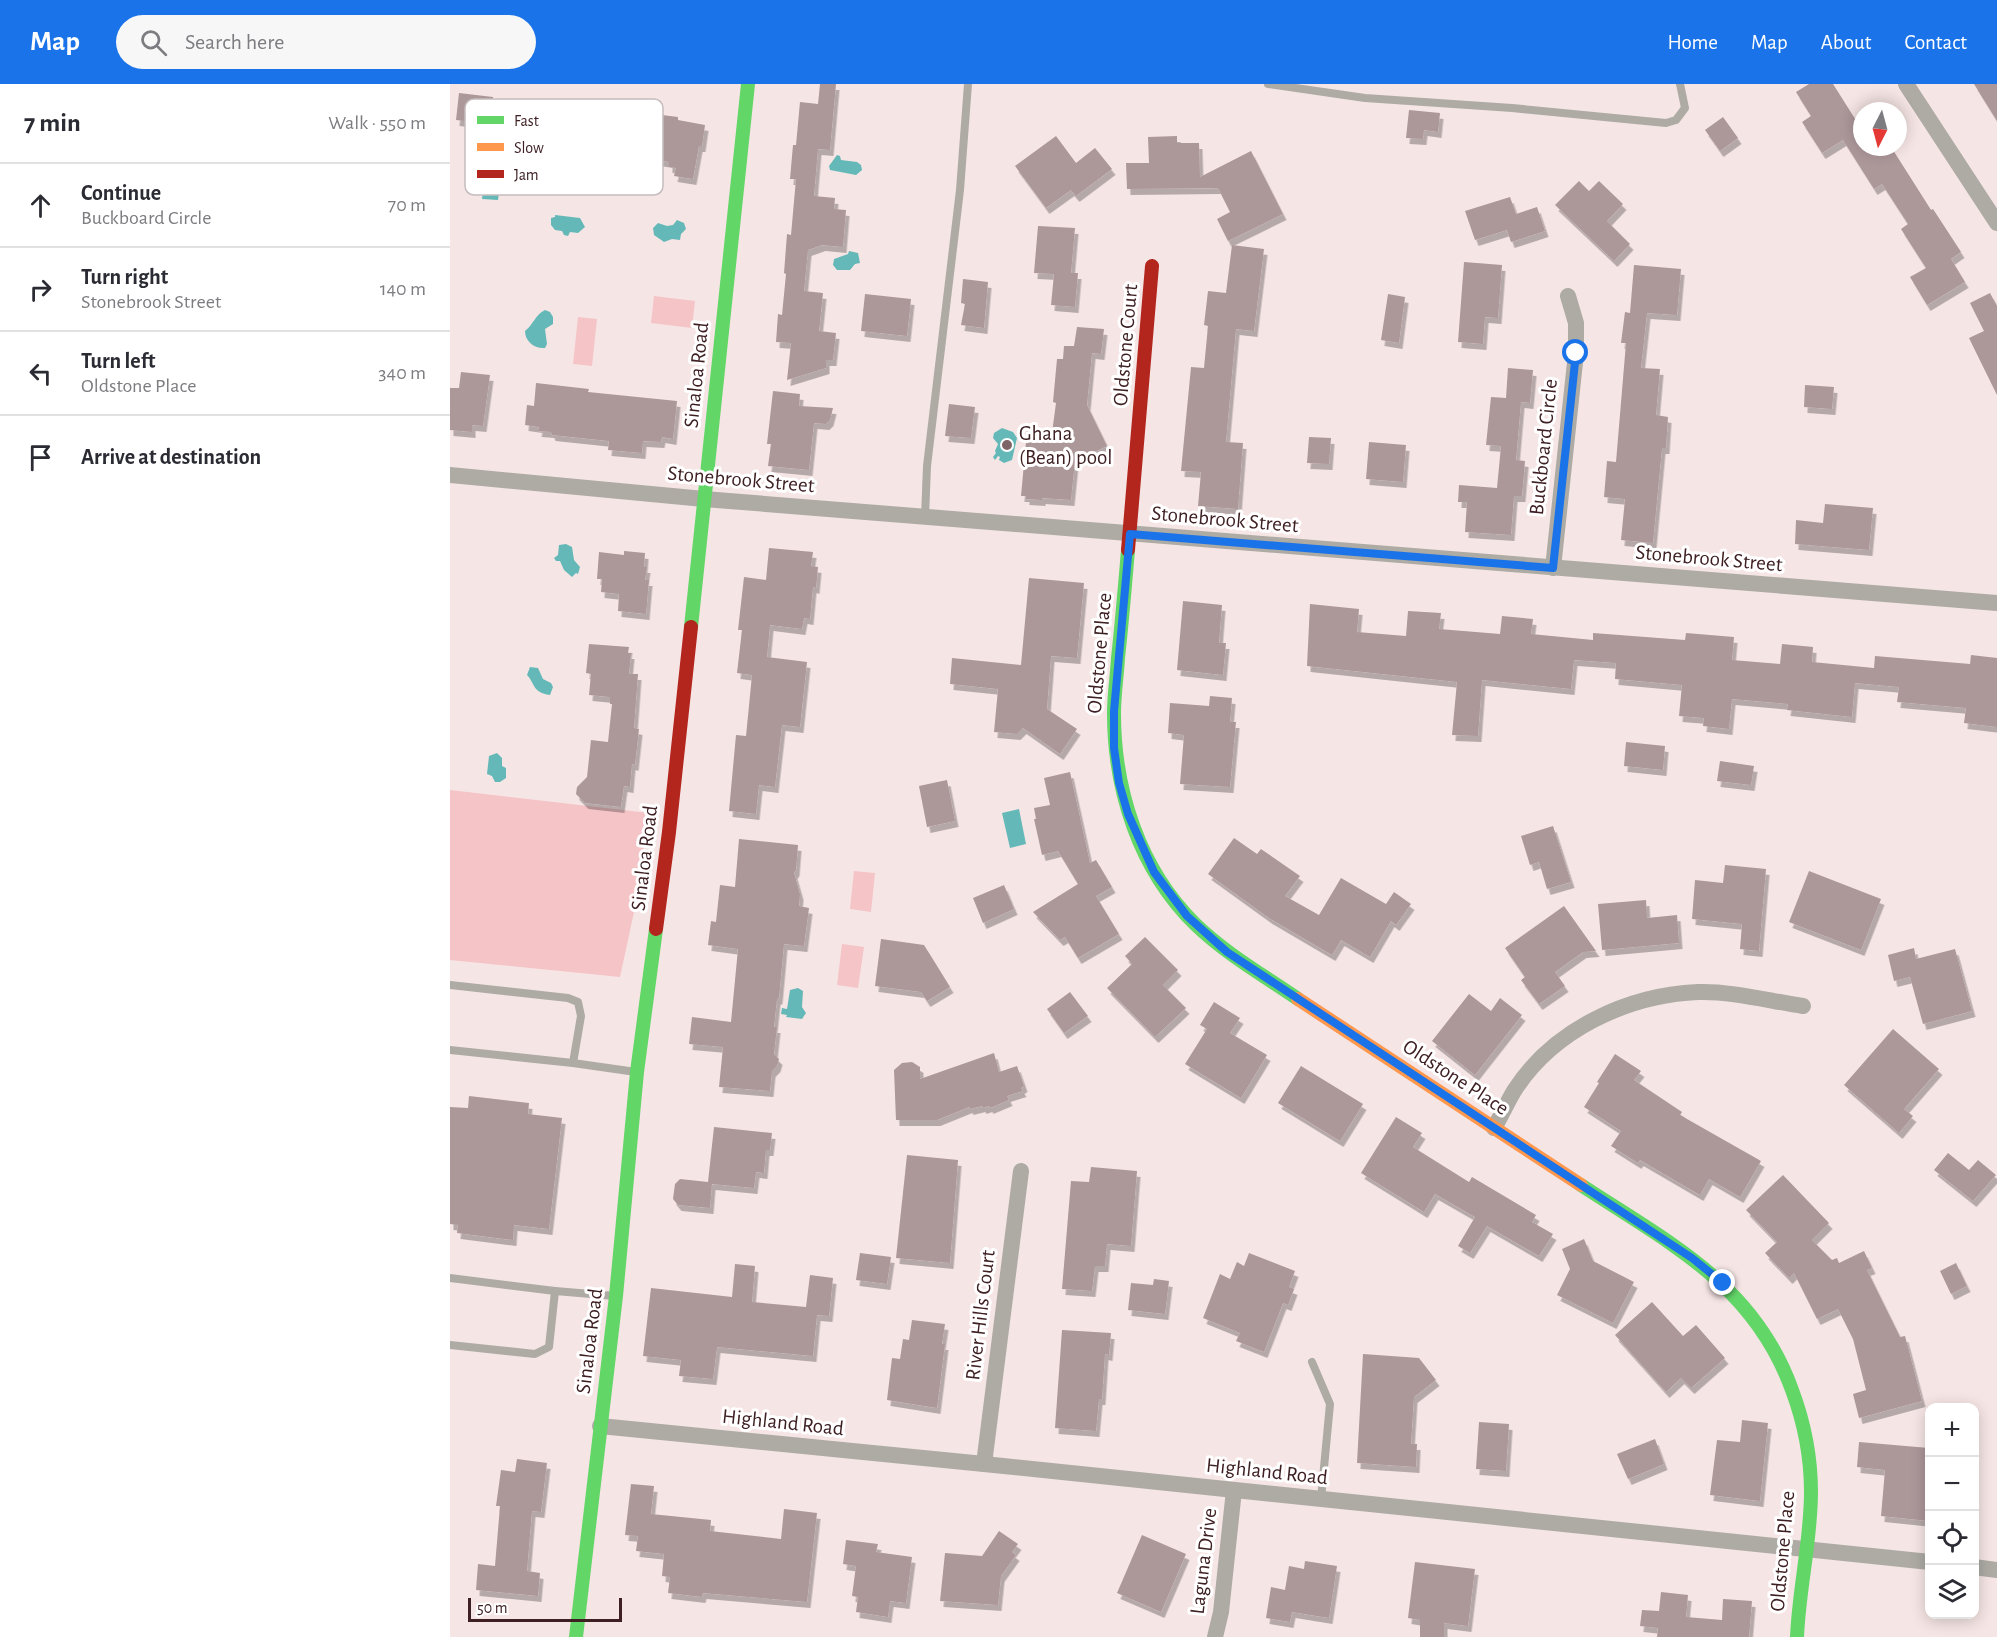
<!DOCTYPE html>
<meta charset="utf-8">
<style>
:root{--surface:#fff;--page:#f7f7f7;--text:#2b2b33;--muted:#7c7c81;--line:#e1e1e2;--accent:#1a73e8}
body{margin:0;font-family:"Alegreya Sans",sans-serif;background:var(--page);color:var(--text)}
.controls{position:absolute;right:18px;bottom:18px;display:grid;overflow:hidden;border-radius:12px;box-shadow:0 3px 15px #0003}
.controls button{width:54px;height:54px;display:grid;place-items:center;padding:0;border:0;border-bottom:2px solid var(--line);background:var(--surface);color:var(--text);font:30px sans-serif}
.compass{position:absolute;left:1403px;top:18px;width:54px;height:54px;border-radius:50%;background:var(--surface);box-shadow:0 3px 15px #0003;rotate:186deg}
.scale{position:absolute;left:18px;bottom:15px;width:154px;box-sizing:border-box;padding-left:6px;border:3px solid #3e2023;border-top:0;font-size:16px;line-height:21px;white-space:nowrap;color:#3e2023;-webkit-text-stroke:4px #fff;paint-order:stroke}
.stop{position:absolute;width:18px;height:18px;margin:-14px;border:4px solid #1a73e8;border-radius:50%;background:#fff}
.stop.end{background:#1a73e8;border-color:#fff;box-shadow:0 2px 6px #0008}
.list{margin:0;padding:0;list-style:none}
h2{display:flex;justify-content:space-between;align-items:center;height:78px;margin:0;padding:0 24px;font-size:26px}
h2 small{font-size:20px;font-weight:400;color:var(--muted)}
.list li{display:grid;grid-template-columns:39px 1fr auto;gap:18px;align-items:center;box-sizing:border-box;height:84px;padding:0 24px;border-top:2px solid var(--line)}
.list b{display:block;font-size:22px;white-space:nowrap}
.list p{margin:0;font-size:20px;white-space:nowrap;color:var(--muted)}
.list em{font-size:20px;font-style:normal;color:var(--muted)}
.icon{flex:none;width:33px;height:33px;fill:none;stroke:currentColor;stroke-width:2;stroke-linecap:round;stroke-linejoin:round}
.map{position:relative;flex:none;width:1547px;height:1553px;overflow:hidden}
header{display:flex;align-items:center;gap:36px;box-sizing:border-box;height:84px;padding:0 30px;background:var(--accent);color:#fff}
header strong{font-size:28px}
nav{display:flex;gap:33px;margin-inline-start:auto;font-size:21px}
.search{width:420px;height:54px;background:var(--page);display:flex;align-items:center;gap:15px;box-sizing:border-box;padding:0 21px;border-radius:33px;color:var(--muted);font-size:22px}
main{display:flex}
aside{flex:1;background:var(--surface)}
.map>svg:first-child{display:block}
</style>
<header>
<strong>Map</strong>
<div class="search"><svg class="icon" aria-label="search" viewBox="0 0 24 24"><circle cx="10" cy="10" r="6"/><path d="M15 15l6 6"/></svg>Search here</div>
<nav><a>Home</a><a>Map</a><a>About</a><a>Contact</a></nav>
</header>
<main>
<aside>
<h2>7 min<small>Walk · 550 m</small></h2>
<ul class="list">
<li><svg class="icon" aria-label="ahead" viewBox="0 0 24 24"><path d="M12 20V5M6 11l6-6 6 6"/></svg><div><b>Continue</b><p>Buckboard Circle</p></div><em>70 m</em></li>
<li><svg class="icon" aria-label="right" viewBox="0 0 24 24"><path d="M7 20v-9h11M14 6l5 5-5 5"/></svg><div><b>Turn right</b><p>Stonebrook Street</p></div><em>140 m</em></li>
<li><svg class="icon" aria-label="left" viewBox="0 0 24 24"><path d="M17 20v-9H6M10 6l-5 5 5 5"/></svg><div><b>Turn left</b><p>Oldstone Place</p></div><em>340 m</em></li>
<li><svg class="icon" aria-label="arrive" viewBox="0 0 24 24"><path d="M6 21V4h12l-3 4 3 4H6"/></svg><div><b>Arrive at destination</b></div></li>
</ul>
</aside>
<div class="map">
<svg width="1547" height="1553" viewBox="0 0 1547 1553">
<defs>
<filter id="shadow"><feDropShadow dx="3.5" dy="6" stdDeviation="0" flood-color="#0004"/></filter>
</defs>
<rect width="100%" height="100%" fill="#f6e5e5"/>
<g fill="#f5c4c7">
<path d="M204,212l41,5 -3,27 -41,-5z"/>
<path d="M128,233l19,2 -5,47 -19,-2z"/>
<path d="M0,706l199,23 -12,85 -17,79 -170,-17z"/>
<path d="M404,787l21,2 -4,39 -21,-3z"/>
<path d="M392,860l22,3 -6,41 -21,-3z"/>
</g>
<g fill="#64b9b8">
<path d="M387,71l3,1 1,4 16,2 4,3 1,5 -6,5 -26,-5 -1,-4z"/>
<path d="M51,77l9,2v18l-5,-3 -4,1 -3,21 -16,-1 3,-24 3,-2 2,-9h10z"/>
<path d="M105,131l25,3 5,9 -7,6 -8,-1 -2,4 -4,-1 -2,-4 -7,-1 -4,-5v-7l4,-1z"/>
<path d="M227,136l7,3 2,6 -5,5 -1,6 -8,-1 -8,3 -10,-7 -1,-7 5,-5 9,3 6,-1z"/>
<path d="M399,167l9,2 2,10 -5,1 -5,6h-13l-4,-5 1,-6 14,-5z"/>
<path d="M95,226l5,2 3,5v7l-8,5 2,15 -2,4c-11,1 -20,-7 -20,-17 8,-6 10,-16 20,-21z"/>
<path d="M552,344l11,4 4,6 -5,22 -8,3 -5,-3 1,-3 -2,-1 -3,4 -2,-3 3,-4 -1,-2 3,-7 -5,-6 1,-5z"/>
<path d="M116,460l6,3 2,13 6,7 -2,7 -2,-1 -4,4 -8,-7 -4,-9h-4l-2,-3 4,-3 1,-10z"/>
<path d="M80,583l8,1 5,11 8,4 2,4 -3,8c-18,-3 -14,-10 -23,-20z"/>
<path d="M47,669l5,5v8l4,2v10l-6,4h-5l-3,-6 -5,-2 2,-18z"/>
<path d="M569,725l7,35 -16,4 -8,-35z"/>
<path d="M348,904l5,3 -1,16 4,6 -4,6 -16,-2 1,-2 -6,-1 1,-6 5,1 3,-19z"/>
</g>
<g fill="#ac9799" filter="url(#shadow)">
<path d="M370,0h16l-6,66 -12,-1 -4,47 21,2 -1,11 12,1 -3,37 -21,-2 -14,5 -4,41 19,2 -4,38 17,2 -3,27h-7v8l-39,12 4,-37 -15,-1 2,-28 4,1 4,-41 -2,-1 3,-39 4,1 5,-56h-6l3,-34h3l4,-43 18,2z"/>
<path d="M1359,0h24l29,46v17h29l40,63 2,-1 28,43 -10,7 14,23 -38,23 -17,-28 16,-9 -25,-39 7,-5 -26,-40 -8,5 -31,-49 -21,13 -20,-31 9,-6 -15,-24z"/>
<path d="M1524,0h23v37z"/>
<path d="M9,9l34,4v2l22,3 -1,8 8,1 -4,33 -47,-5 2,-17 -17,-2z"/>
<path d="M959,26l31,3 -2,19 -14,-2 -1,9 -17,-1z"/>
<path d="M196,29l32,4v3l27,5 -3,21h-3l-6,33 -19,-3 2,-8 -7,-1v-5l-12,-2 3,-18 -17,-3z"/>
<path d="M1273,33l15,21 -18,13 -15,-21z"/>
<path d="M606,52l20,27 19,-15 17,21 -36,27 -5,-6 -25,18 -31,-42z"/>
<path d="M727,52v7h22l1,34 51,-26 32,63 -55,27 -11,-22 13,-7 -12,-24 -91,1 -1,-26h23l-1,-26z"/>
<path d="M1129,97l10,10 10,-10 24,23 -16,17 23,23 -16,17 -59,-56z"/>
<path d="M1060,113l6,17 21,-7 8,24 -34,11 -4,-12 -32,10 -10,-29z"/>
<path d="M588,142l37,2 -4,45h7l-3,34 -24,-2 3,-31 -20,-1z"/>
<path d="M782,161l32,4 -10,82 -18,-2 -10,113 17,1 -5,66 -40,-3 3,-34 -20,-1 10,-104 13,1 4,-42 -4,-1 4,-34 18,2z"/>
<path d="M1014,178l38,3 -4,53 -13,-1 -2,27 -25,-2z"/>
<path d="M1184,181l47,4 -4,46 -30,-2 -6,55 19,1 -4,46 12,2 -2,31h-4l-9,95 -32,-3 4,-41 -21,-2 3,-36 9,1 10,-119h-5l4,-31 5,1z"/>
<path d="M513,195l25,3 -4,46 -23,-3 4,-21 -4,-1z"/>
<path d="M1540,209l7,13v89l-28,-57 15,-7 -14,-28z"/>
<path d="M415,210l46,5 -4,37 -46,-5z"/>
<path d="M938,210l17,3 -6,46 -18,-3z"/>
<path d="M627,243l27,2 -3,25 -9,-1 -5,52 20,41 -32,15 -4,39 -29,-2v2l-16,-1v-3h-5l6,-65 25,2 4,-30 -3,-1 4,-43h6l1,-13h10z"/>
<path d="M1058,284l25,2 -3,33 -9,-1 -5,58 9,1 -3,35h-8l-3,39 -46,-3 2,-30h-9l1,-17 38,3 4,-42 -15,-1 5,-48 15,1z"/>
<path d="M11,288l29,3 -7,51 -11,-1v7l-22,-2v-42h9z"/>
<path d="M86,299l53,6 -1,3 89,9 -4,38 -11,-2 -1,5 -18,-1 -1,12 -34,-3 1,-9 -57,-6 -1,-3 -13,-1 1,-4 -14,-2 2,-20 7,1z"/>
<path d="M1355,301l29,2 -2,22 -28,-2z"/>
<path d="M323,307l27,3 -1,12 34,2 -3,12 -4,4 -12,-1 -5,47 -41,-4 3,-22h-4z"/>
<path d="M499,320l26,3 -4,31 -26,-2z"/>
<path d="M859,353l22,1 -2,26 -22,-1z"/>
<path d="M919,358l37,3 -3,37 -37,-3z"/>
<path d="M1375,420l48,4 -4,42 -74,-6 1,-24 27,3z"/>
<path d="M319,464l44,4 -2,14 7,1 -2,21 -3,-1 -3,32 -6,-1 -2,11 -32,-4 -3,32 40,5 -7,65 -18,-2 -7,62 -16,-2 -3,29 -27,-3 7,-76 10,1 6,-61 -15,-2 5,-43h-4l6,-53 22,3z"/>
<path d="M174,467l21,2 -1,14h3l-2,13h4l-3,34 -28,-3 1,-17 -18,-2 1,-13h-5l2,-27 25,3z"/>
<path d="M579,494l55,5 -7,75 -26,-2 -4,53 30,20 -17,25 -37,-26 -6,6 -23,-2 4,-43 -48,-5 2,-26 69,7z"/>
<path d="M733,517l39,4 -3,38h7l-3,32 -46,-5z"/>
<path d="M860,520l49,5 -2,23 49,4 2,-25 33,2 -2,16 61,5 2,-18 31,3 -2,15 62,6v-7l92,7 1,-7 48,4 -2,23 48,4 2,-20 31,3 -1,15 62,6 1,-12 95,8 1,-9 26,3v69l-33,-4 2,-15 -69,-6 2,-15 -44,-4 -3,34 -65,-7 1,-6 -56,-5 -3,30 -26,-3 1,-8 -25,-2 3,-31 -67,-6 1,-16 -42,-3 -3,29 -89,-9 -4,56 -26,-1 5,-53 -150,-16z"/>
<path d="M139,560l40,3 -1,6h3l-2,21h9l-4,54 5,1 -4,36 -3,-1 -2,23 -6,-1 -3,21 -36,-4 -9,-9 1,-7 10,-10 4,-37 17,2 4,-38h-2v-7l-21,-2 2,-21 -5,-1z"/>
<path d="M760,612l22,2 -2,24h6l-6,65 -50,-3 4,-49 -16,-2 2,-30 39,3z"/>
<path d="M1176,658l39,4 -2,24 -39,-4z"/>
<path d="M1270,677l34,5 -3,19 -34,-4z"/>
<path d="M620,688l20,91 6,-3 16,27 -16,9 23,38 -41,24 -13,-21 -5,3 -27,-28 45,-28 -20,-33 -16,4 -8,-36h2l-2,-11 16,-3 -6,-27z"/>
<path d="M497,696l8,41 -28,6 -8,-41z"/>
<path d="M1103,742l18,56 -24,7 -8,-27 -9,3 -9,-29z"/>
<path d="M784,754l23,16 4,-5 39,27 -15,20 34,19 22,-37 45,26 8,-12 17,12 -15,21 -5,-4 -21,36 -29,-17 -9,15 -63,-37 -61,-44z"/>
<path d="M289,755l59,6 -2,25 -2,3 6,21 -1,12 10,2 -5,38 -20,-2 -5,54 -2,1 -3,28h3l-3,27 5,5 -2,7 -5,5 -2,20 -51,-4 4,-40 -34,-3 3,-27 39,5 7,-73 -30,-4 3,-24 5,1 4,-37 15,2z"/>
<path d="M1275,781l41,4 -7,82 -19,-2 2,-25 -50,-5 3,-39 28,3z"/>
<path d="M1359,787l72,28 -20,51 -72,-28z"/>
<path d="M554,801l10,24 -31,14 -10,-25z"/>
<path d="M1196,816l1,18 30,-3 2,28 -77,7 -4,-46z"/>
<path d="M1114,822l32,45 -13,1 -28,20 10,14 -26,18 -18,-24 4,-3 -20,-29z"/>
<path d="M695,853l33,33 -15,15 23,23 -31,29 -48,-49 25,-24 -7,-8z"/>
<path d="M431,855l43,6 26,42 -23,14 -6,-9 -46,-6z"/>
<path d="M1464,864l2,11 39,-10 17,62 -49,13 -13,-47 -16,4 -6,-26z"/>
<path d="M620,908l18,24 -24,17 -17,-24z"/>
<path d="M1019,910l22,17 9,-13 22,17 -47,60 -43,-34z"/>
<path d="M764,918l26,16 -10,15 37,22 -26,43 -56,-34 22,-35 -7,-4z"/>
<path d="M1443,945l46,40 -35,40 9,7 -14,17 -55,-48z"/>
<path d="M544,969l5,19 18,-6 7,20 -3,2 2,3 -16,5 2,4 -19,8 -1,-2 -6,2 -1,-2 -12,3 -1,-2 -32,13h-41l-2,-50 8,-7 10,-1 8,5v12z"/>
<path d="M1165,970l26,17 -7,9 48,32 -2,3 81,46 -21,36 -31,-18 -9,16 -60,-35 -2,3 -27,-17 10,-15 -37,-24 15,-24 -2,-1z"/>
<path d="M851,982l62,38 -23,37 -62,-38z"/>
<path d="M19,1012l60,7 -1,11 34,4 -13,111 -35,-4 -1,15 -56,-7 1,-8 -8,-1v-117l18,1z"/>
<path d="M946,1033l26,16 -9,14 56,35 3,-5 64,38 -4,7 21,12 -14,22 -52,-30 -17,27 -12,-7 17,-29 -40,-23 -11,18 -63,-39z"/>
<path d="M264,1043l58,6 -2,17h-4l-2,23 -8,-1 -2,16 -42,-4 -2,24 -32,-3 -5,-6 2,-15 5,-5 28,3z"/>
<path d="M1498,1069l21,17 9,-10 18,15 -23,26 -39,-31z"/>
<path d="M457,1071l51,5 -8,103 -54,-5z"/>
<path d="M641,1083l46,4 -6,75 -24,-2 -2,22h-10l-3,25 -30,-2 9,-108 18,1z"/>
<path d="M1333,1091l46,48 -17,17 20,20 5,-2 2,5 25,-12 8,17 -5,2 33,67 5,-1 17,65 -63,17 -6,-24 13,-4 -13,-51 -15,-30 -21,10 -23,-46 -5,5 -24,-25 12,-11 -31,-32z"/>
<path d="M1134,1155l9,22 41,21 -21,41 -56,-28 13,-26 -8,-20z"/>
<path d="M410,1169l31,4 -4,27 -31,-4z"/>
<path d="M799,1169l46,18 -6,16 5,2 -6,16 -5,-2 -19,49 -28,-11 4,-8 -37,-15 17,-44 10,5 7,-17 7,4z"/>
<path d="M1506,1179l11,23 -16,8 -11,-23z"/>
<path d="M285,1180l20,2 -3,36 54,5 4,-32 23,3 -4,38 -12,-1 -4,41 -96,-9 -4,32 -34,-3 2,-16 -38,-4 8,-68 81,9z"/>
<path d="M704,1195l15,2 -4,33 -37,-4 3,-27 22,2z"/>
<path d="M1202,1218l31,34 13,-11 29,33 -34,30 -10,-10 -15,14 -51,-57z"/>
<path d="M462,1236l33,4 -3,20h3l-8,64 -50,-8 5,-42 8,1 3,-20 6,1z"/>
<path d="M612,1246l49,3 -2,22 -4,-1 -3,45h-3l-3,32 -41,-3z"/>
<path d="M913,1270l56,4 17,22 -22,17 -3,47h6l-1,23 -59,-4z"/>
<path d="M1292,1336l26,3 -8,78 -50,-6 7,-55 23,2z"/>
<path d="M1029,1338l30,2 -3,47 -30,-2z"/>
<path d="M1205,1355l9,25 -36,15 -11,-25z"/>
<path d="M1409,1358l70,6v73l-48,-5 4,-46 -28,-3z"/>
<path d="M67,1375l30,4 -6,49 -9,-1 -5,60 13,2 -2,23 -62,-6 2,-26 17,2 5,-60h-4l5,-36 14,2z"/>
<path d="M181,1400l23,2 -3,28 60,6 -1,11 71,8 3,-30 33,4 -10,89 -104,-9 -1,4 -34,-4 2,-16 -8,-1 2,-22 -28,-3 2,-15 -13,-1z"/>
<path d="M549,1447l19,13 -6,8 4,3 -15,21 -3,29 -58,-4 5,-48 37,3z"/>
<path d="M692,1451l44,19 -25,58 -44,-19z"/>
<path d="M396,1456l32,4 -2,8 36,5 -6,46 -16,-2 -2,16 -32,-5 2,-15 -6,-1 4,-30 -13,-2z"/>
<path d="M855,1477l32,5 -8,52 -37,-6 -2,10 -24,-4 5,-31 14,3 4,-24 15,3z"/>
<path d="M965,1478l60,7 -7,57 -24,-3v14h-24v-17l-12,-2z"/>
<path d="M1211,1508l27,3 -2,22 36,3 1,-21 29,2 -3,36h-92l1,-9 -18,-2 2,-16 17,1z"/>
</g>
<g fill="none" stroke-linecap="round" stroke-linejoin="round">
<g stroke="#adaba4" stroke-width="8">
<path d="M818,0l97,14 147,10 154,15 10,-3 9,-12 -5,-24"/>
<path d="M475,433l2,-51 33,-276 8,-106"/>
<path d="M0,901l118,13 10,4 3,14 -8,47 63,9"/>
<path d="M0,966l123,13"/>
<path d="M0,1194l105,13 60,5"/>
<path d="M0,1261l85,9 14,-7 6,-56"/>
<path d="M862,1278l18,42 -9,95"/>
</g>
<g stroke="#adaba4" stroke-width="16">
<path d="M1456,0l91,139"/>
<path d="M0,391l254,24 1293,104"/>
<path d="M1103,484l23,-215v-30l-8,-27"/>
<path d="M1044,1044c7,-12 13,-25 20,-37 39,-61 113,-96 184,-99 34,-1 71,9 105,14"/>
<path d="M150,1342l384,38 946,98"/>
<path d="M534,1380l37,-293"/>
<path d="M1524,1483l23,3"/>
<path d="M765,1553l6,-25 13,-122"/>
</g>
<g stroke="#63d668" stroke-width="14">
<path d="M678,466c-3,36 -6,72 -10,108 -1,18 -4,37 -4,55 0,77 25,156 81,211 31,30 68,51 103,75"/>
<path d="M241,543l57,-543"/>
<path d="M1131,1101c88,58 173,99 211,205 12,32 19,67 19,102 0,49 -12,96 -14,145"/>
<path d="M126,1553l40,-341 21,-224 19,-143"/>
</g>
<path stroke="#ff974d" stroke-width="14" d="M848,915l283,186"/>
<g stroke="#b3261e" stroke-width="14">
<path d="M678,466l24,-284"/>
<path d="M206,845l13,-97 22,-205"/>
</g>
</g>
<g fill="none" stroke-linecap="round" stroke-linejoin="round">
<path stroke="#1a73e8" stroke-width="8" d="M1126,269l-23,215 -423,-34 -16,177v37l5,35 9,31 26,58 33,44 40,36 465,306 31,25"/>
</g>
<circle fill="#7e6567" stroke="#fff" stroke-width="2" cx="557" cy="361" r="6"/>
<g text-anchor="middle" stroke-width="6" stroke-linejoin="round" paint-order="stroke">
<g font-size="21" fill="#3e2023" stroke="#fff">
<text transform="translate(675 261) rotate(-85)" y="7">Oldstone Court</text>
<text transform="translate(246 291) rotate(-84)" y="7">Sinaloa Road</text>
<text transform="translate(1093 363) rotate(-84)" y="7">Buckboard Circle</text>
<text transform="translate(291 395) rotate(5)" y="7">Stonebrook Street</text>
<text transform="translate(775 435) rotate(5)" y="7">Stonebrook Street</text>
<text transform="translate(1259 474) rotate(5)" y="7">Stonebrook Street</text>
<text transform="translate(649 569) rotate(-85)" y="7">Oldstone Place</text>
<text transform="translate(194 774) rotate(-83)" y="7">Sinaloa Road</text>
<text transform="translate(1006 993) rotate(33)" y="7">Oldstone Place</text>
<text transform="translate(530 1231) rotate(-83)" y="7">River Hills Court</text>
<text transform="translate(139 1257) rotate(-83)" y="7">Sinaloa Road</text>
<text transform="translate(333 1338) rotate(6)" y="7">Highland Road</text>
<text transform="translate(817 1387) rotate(6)" y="7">Highland Road</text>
<text transform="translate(1332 1467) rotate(-85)" y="7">Oldstone Place</text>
<text transform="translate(753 1477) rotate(-83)" y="7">Laguna Drive</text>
</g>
<g font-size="21" fill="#3e2023" stroke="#fff" text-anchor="start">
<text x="569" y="356">Ghana<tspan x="569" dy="24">(Bean) pool</tspan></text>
</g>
</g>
<rect x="15" y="15" width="198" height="96" rx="9" fill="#fff" stroke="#c5bcbd" stroke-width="1.5"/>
<rect x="27" y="32" width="27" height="8" fill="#63d668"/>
<rect x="27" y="59" width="27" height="8" fill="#ff974d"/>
<rect x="27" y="86" width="27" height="8" fill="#b3261e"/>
<g font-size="16" fill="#3e2023">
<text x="64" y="42">Fast</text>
<text x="64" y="69">Slow</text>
<text x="64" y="96">Jam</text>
</g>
</svg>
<div class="controls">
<button>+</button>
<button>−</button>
<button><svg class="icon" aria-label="locate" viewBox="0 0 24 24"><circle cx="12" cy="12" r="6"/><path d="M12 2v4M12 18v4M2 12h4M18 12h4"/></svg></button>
<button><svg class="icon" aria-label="layers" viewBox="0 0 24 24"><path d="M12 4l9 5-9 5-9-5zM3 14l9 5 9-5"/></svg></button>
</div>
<svg class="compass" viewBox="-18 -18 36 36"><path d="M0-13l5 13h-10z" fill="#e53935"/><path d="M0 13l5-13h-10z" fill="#7c7c81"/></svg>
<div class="scale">50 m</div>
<div class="stop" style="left:1126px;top:269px"></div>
<div class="stop end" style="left:1273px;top:1199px"></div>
</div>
</main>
